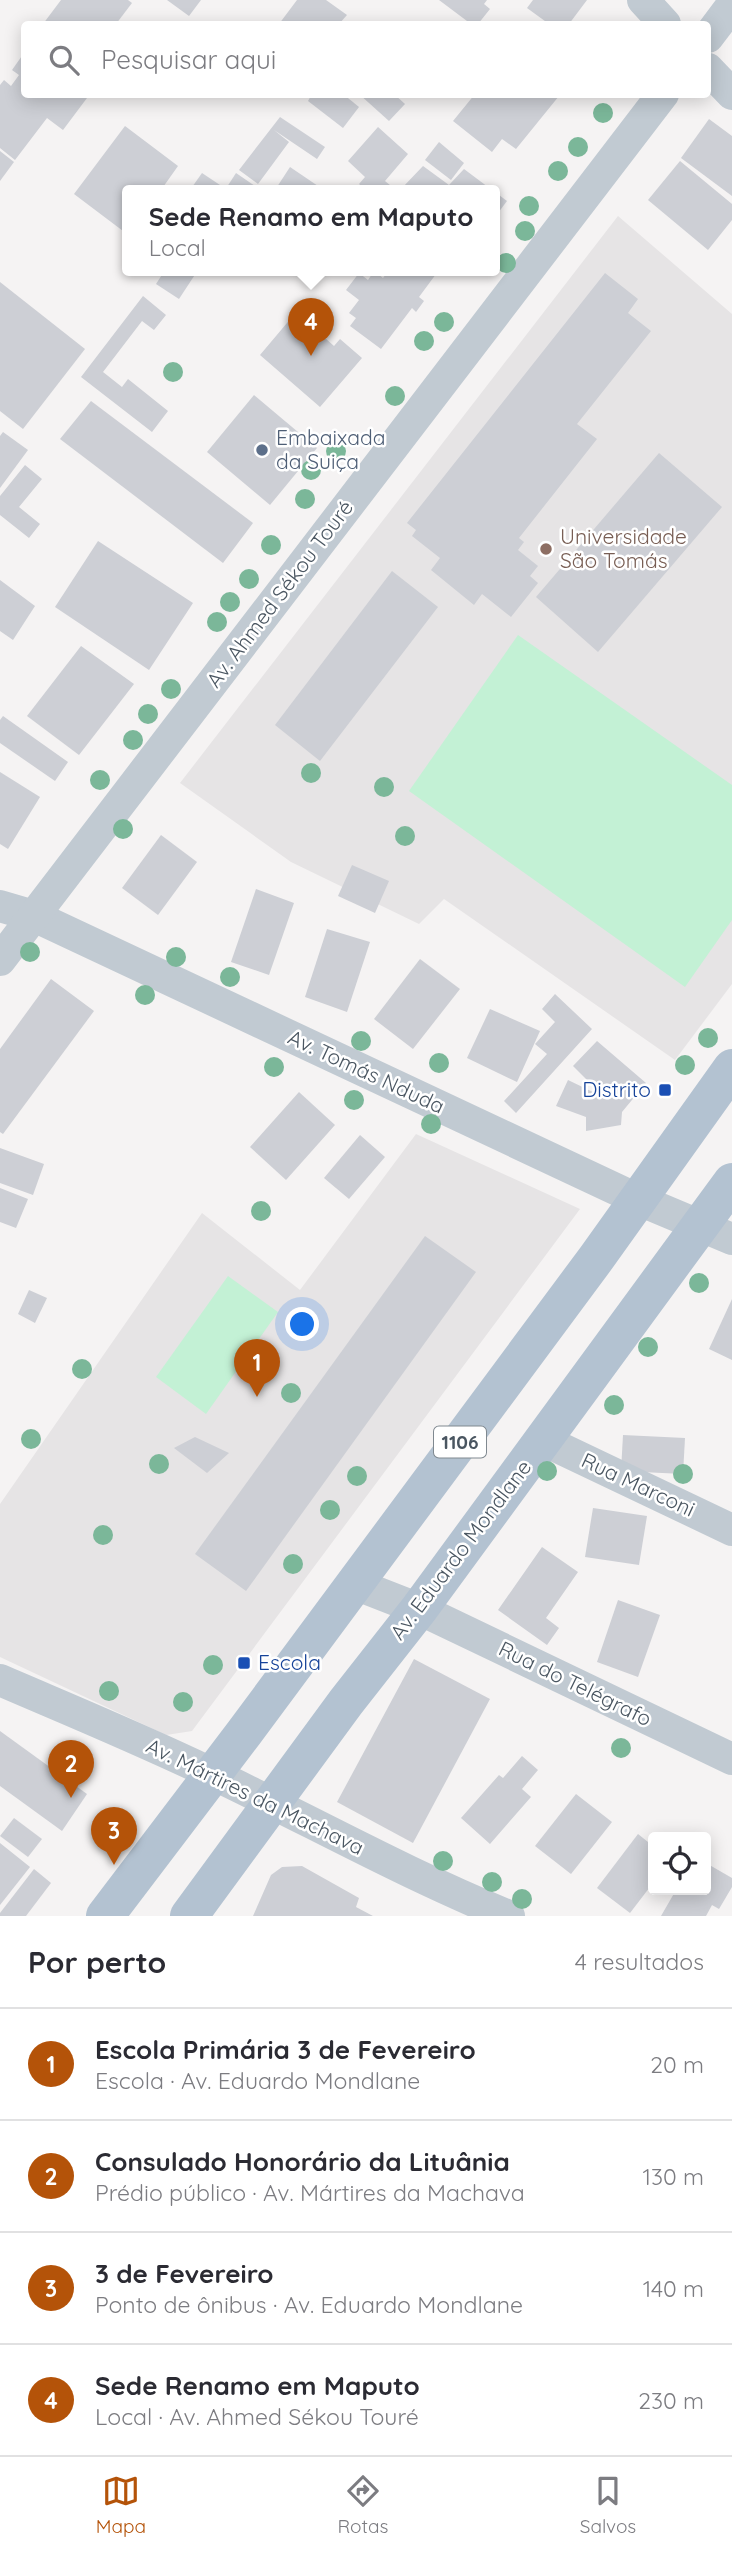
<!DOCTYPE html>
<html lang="pt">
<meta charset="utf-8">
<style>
:root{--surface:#fff;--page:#f2f2f3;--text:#2b2b33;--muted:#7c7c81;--line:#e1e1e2;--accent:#b45309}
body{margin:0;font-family:Quicksand,sans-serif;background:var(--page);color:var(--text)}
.controls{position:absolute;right:21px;bottom:21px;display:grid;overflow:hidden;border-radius:7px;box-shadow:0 4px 18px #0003}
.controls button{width:63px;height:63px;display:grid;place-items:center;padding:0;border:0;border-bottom:2px solid var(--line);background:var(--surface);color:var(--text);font:35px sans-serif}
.you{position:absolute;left:303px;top:1325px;width:24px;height:24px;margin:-18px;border:5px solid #fff;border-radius:50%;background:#1a73e8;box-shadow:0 0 0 10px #1a73e833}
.badge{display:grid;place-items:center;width:46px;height:46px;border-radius:50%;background:var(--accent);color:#fff;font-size:23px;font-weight:700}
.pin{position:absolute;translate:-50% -58px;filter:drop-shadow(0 2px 4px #0008)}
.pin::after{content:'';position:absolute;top:37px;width:24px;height:21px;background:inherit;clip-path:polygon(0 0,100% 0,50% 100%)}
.popup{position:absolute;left:122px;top:185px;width:378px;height:91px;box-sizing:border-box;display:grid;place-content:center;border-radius:7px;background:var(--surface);filter:drop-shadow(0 2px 5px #0005);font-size:23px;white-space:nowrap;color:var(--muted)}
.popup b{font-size:26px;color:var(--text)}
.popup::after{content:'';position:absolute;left:50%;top:100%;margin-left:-14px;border:14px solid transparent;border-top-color:var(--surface)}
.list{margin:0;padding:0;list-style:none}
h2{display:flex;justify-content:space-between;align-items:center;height:91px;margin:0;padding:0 28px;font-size:30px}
h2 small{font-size:23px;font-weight:400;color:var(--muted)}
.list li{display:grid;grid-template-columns:46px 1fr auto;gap:21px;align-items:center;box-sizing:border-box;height:112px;padding:0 28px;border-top:2px solid var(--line)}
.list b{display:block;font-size:26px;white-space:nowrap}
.list p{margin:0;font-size:23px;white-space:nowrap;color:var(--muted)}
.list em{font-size:23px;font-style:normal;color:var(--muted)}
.icon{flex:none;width:38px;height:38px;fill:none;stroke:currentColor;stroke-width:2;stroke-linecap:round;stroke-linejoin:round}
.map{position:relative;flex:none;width:732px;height:1916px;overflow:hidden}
.search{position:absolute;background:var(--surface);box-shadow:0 4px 18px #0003;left:21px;right:21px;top:21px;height:77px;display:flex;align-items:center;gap:18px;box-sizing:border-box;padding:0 24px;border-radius:7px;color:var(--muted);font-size:26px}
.sheet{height:539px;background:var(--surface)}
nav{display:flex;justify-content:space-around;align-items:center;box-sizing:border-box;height:98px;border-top:2px solid var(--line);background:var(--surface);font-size:19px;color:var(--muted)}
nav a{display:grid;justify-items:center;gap:4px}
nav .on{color:var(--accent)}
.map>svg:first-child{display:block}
</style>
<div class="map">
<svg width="732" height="1916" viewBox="0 0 732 1916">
<rect width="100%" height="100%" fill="#f5f3f3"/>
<g fill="#e6e4e5">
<path d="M618,216l114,98v670l-57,76 -231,-161 -25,25 -128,-62 -111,-79z"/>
<path d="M416,1134l164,75 -388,522 -26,4 -166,-78v-153l202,-291 98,77z"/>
</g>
<g fill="#c3f1d5">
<path d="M518,635l214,150v135l-47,67 -276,-196z"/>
<path d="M228,1276l50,36 -72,102 -50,-37z"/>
</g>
<g fill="#cdcfd5">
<path d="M61,0h67l4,3 -16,21h-73z"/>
<path d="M167,0h34l-12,16z"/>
<path d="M297,0h29l21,15 -8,9h-60z"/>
<path d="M439,0h48l-3,4 6,5 -12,15h-7z"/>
<path d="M533,0h54l-18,24h-20l-22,-16z"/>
<path d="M24,53v41h58l5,4 -24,32 -16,-12 -32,42 -15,-12v-63l4,-5 7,6 8,-11 -7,-5z"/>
<path d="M312,94h31l16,13 -16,21 -35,-27z"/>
<path d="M359,94h35l11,10 -16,17z"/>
<path d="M475,94h6l4,3 2,-3 72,2 -43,53 -14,-10 -10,13 -39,-31z"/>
<path d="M280,117l45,30 -8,12 -43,-29 15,12 -31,42 -19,-14z"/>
<path d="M709,119l23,17v60l-51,-38z"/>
<path d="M125,126l53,40 -17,24h-34v44l-53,-40z"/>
<path d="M378,127l30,27 -23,27 11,9h-30l-7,-6 6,-7 -17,-16z"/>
<path d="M439,142l25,21 -13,17 -26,-20z"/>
<path d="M0,151l14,11 -14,19z"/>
<path d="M680,161l52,43v16l-24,30 -60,-50z"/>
<path d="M423,166l26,19 15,-16 28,21 -90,-2z"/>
<path d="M290,167l28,19 -2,4h-41z"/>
<path d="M202,173l18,12 -3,5h-27z"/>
<path d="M236,173l19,13 -3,4h-27z"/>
<path d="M495,192l12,9 -12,16z"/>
<path d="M165,270h33l-19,29 -23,-15z"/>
<path d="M389,270h50l-20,27 5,4 -8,11 -4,-4 -31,41 -31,-23 6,-8 -7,-5 10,-13 -13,-10 13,-17 9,7 6,-9 9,7z"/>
<path d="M605,273l33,26 -10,14 23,18 -74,93 20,15 -78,99 5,4 -6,8 20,16 -8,10 8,7 -27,34 -29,-23 -8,11 -43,-35 9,-12 -28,-22 4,-6 -9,-7z"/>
<path d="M0,282l85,67 -62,80 -23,-18z"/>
<path d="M143,296l23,19 -12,15 -12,-9 -39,51 19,15 6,-8 40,32 -16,21 -71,-55z"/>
<path d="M303,304l30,25 -8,9 9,8 6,-7 22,19 -42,49 -60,-52z"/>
<path d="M254,395l63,53 -47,57 -63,-53z"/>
<path d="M91,401l162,122 -30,40 -163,-124z"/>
<path d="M3,432l25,18 -28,38v-52z"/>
<path d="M659,453l63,54 -124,145 -62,-55z"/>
<path d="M25,465l17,14 -23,28 21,17 -11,14 -29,-23v-19z"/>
<path d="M98,541l95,62 -44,67 -94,-63z"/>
<path d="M392,571l46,36 -118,154 -45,-36z"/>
<path d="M0,580l35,26 -22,34 -13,-9z"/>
<path d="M81,646l53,38 -55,71 -52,-39z"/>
<path d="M3,716l65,46 -13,19 -55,-38v-23z"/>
<path d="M0,772l40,25 -32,52 -8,-5z"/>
<path d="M161,835l36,27 -39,53 -36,-27z"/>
<path d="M352,865l37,16 -14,32 -37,-17z"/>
<path d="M256,889l38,14 -25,72 -38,-13z"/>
<path d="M327,929l43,13 -23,70 -42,-15z"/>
<path d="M420,959l40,30 -47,60 -39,-30z"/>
<path d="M51,979l43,32 -91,123 -3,-2v-83z"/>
<path d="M555,994l37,35 -76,84 -12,-12 43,-47 -12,-10 20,-22 -13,-13z"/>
<path d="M490,1009l50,22 -23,51 -50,-24z"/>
<path d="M597,1041l49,42 -24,29 -1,13 -35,6v-14l-30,-11 12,-26 29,14 -6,-10 -18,-18z"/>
<path d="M299,1092l36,33 -49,55 -36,-33z"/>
<path d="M360,1135l25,22 -36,42 -25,-21z"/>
<path d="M0,1148l44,16 -11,31 -33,-12z"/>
<path d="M0,1188l28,11 -12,29 -16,-6z"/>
<path d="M425,1236l51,36 -230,319 -51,-37z"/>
<path d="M29,1290l18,8 -12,25 -17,-9z"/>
<path d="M732,1299v61l-23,-11z"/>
<path d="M623,1435l62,3 -2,36 -62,-3z"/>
<path d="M195,1437l34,16 -22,20 -33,-25z"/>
<path d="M593,1508l54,8 -8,49 -54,-8z"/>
<path d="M542,1547l36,25 -32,46 13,10 -12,17 -49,-35z"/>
<path d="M618,1600l42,15 -22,62 -41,-15z"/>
<path d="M414,1659l76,40 -77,144 -76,-41z"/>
<path d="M0,1731l87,63 -25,37 -62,-45z"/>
<path d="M522,1756l16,14 -16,19 9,8 -41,47 -29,-26 38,-43 4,3z"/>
<path d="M576,1794l36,28 -41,52 -36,-28z"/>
<path d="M14,1818l28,21 -14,18 -28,-21z"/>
<path d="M638,1834l15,12v37l-23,30 -33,-25z"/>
<path d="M0,1843l30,24 -30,38z"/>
<path d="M706,1863l26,15v9l-13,22 -7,-4 -6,11h-45l15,-26h30z"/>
<path d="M302,1866l57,32 -3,9 17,9h-120l18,-41 11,-8z"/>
<path d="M34,1869l17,14 -25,33h-26v-3z"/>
</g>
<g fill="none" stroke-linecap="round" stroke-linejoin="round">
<g stroke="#c1cad2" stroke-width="32">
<path d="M643,0l22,24"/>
<path d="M708,37l24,-32"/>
<path d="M708,69l24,25"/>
<path d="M0,906l34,10 605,284 93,39"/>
<path d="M0,960l663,-866"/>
<path d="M543,1440l189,90"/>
<path d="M355,1584l64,25 313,150"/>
<path d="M0,1680c72,31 145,61 215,95 98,47 193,100 294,141"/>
</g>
<g stroke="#b3c2d1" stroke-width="38">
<path d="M105,1916l139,-183 353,-476 135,-189"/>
<path d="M189,1916l157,-214 73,-93 313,-427"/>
</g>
</g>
<g fill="#7bb799">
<circle cx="603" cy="113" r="10"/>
<circle cx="578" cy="147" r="10"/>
<circle cx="558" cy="171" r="10"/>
<circle cx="529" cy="206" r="10"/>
<circle cx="525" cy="231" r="10"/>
<circle cx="506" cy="263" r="10"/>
<circle cx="444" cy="322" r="10"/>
<circle cx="424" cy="341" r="10"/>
<circle cx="173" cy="372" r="10"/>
<circle cx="395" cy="396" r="10"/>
<circle cx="336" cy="451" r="10"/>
<circle cx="311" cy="470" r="10"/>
<circle cx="305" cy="499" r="10"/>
<circle cx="271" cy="545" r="10"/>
<circle cx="249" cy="579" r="10"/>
<circle cx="230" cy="602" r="10"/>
<circle cx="217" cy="622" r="10"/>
<circle cx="171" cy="689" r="10"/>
<circle cx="148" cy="714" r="10"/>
<circle cx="133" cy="740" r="10"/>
<circle cx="311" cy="773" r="10"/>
<circle cx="100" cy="780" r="10"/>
<circle cx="384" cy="787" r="10"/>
<circle cx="123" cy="829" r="10"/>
<circle cx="405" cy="836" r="10"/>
<circle cx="30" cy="952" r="10"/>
<circle cx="176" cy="957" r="10"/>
<circle cx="230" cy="977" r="10"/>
<circle cx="145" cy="995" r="10"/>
<circle cx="708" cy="1038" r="10"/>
<circle cx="361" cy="1041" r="10"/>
<circle cx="439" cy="1063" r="10"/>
<circle cx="685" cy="1065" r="10"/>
<circle cx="274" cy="1067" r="10"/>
<circle cx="354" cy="1100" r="10"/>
<circle cx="431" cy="1124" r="10"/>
<circle cx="261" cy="1211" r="10"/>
<circle cx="699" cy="1283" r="10"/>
<circle cx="648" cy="1347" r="10"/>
<circle cx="82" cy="1369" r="10"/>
<circle cx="257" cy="1375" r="10"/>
<circle cx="291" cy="1393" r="10"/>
<circle cx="614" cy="1405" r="10"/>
<circle cx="31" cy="1439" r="10"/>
<circle cx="159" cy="1464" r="10"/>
<circle cx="547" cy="1471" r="10"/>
<circle cx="683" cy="1474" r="10"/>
<circle cx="357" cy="1476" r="10"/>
<circle cx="330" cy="1510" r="10"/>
<circle cx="103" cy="1535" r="10"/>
<circle cx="293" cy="1564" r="10"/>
<circle cx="213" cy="1665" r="10"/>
<circle cx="109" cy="1691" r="10"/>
<circle cx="183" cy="1702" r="10"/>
<circle cx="621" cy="1748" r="10"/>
<circle cx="443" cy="1861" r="10"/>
<circle cx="492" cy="1882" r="10"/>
<circle cx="522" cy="1899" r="10"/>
</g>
<circle fill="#5c6f8a" stroke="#fff" stroke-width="2.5" cx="262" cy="450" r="7"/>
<circle fill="#8d6e63" stroke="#fff" stroke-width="2.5" cx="546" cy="549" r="7"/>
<g fill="#1a4fb4" stroke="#fff" stroke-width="2.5">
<rect x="658" y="1083" width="14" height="14" rx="3.5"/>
<rect x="237" y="1656" width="14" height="14" rx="3.5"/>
</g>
<g text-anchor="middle" stroke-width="5" stroke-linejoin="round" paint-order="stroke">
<rect fill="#fff" stroke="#808990" stroke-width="2" x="434" y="1426.5" width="52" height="31" rx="5"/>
<g font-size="19" font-weight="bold" fill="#4a5661">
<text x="460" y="1449">1106</text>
</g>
<g font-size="21" fill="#4e5e75" stroke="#fff" text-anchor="start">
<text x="276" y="445">Embaixada<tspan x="276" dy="24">da Suiça</tspan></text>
</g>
<g font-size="21" fill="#785e54" stroke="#fff" text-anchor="start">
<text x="560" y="544">Universidade<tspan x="560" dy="24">São Tomás</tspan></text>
</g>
<g font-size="21" fill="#4a5661" stroke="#fff">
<text transform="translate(280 594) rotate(-53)" y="7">Av. Ahmed Sékou Touré</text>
<text transform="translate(366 1072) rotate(25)" y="7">Av. Tomás Nduda</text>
<text transform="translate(638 1485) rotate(25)" y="7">Rua Marconi</text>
<text transform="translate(461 1550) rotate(-53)" y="7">Av. Eduardo Mondlane</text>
<text transform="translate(575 1684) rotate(26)" y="7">Rua do Telégrafo</text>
<text transform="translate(255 1797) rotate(26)" y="7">Av. Mártires da Machava</text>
</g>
<g font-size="21" fill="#164399" stroke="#fff" text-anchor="end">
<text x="651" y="1097">Distrito</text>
<text x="258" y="1670" text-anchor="start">Escola</text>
</g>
</g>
</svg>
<div class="controls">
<button><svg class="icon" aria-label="locate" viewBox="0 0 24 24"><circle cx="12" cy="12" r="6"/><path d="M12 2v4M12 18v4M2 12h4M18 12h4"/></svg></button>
</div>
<div class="you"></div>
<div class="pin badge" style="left:257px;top:1397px">1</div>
<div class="pin badge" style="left:71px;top:1798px">2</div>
<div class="pin badge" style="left:114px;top:1865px">3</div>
<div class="pin badge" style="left:311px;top:356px">4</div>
<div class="popup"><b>Sede Renamo em Maputo</b>Local</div>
<div class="search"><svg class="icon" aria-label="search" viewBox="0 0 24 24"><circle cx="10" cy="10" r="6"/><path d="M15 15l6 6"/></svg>Pesquisar aqui</div>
</div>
<section class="sheet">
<h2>Por perto<small>4 resultados</small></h2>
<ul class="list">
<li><span class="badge">1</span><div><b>Escola Primária 3 de Fevereiro</b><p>Escola · Av. Eduardo Mondlane</p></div><em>20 m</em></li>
<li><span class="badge">2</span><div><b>Consulado Honorário da Lituânia</b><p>Prédio público · Av. Mártires da Machava</p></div><em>130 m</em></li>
<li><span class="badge">3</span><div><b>3 de Fevereiro</b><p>Ponto de ônibus · Av. Eduardo Mondlane</p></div><em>140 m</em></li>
<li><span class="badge">4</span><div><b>Sede Renamo em Maputo</b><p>Local · Av. Ahmed Sékou Touré</p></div><em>230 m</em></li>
</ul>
</section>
<nav>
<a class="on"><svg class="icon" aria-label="map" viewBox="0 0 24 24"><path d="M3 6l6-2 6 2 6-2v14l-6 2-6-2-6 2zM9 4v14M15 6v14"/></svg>Mapa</a>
<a><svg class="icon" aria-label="directions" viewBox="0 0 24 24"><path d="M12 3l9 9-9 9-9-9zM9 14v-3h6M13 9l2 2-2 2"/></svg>Rotas</a>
<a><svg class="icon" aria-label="saved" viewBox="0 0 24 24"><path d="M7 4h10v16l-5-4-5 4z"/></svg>Salvos</a>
</nav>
